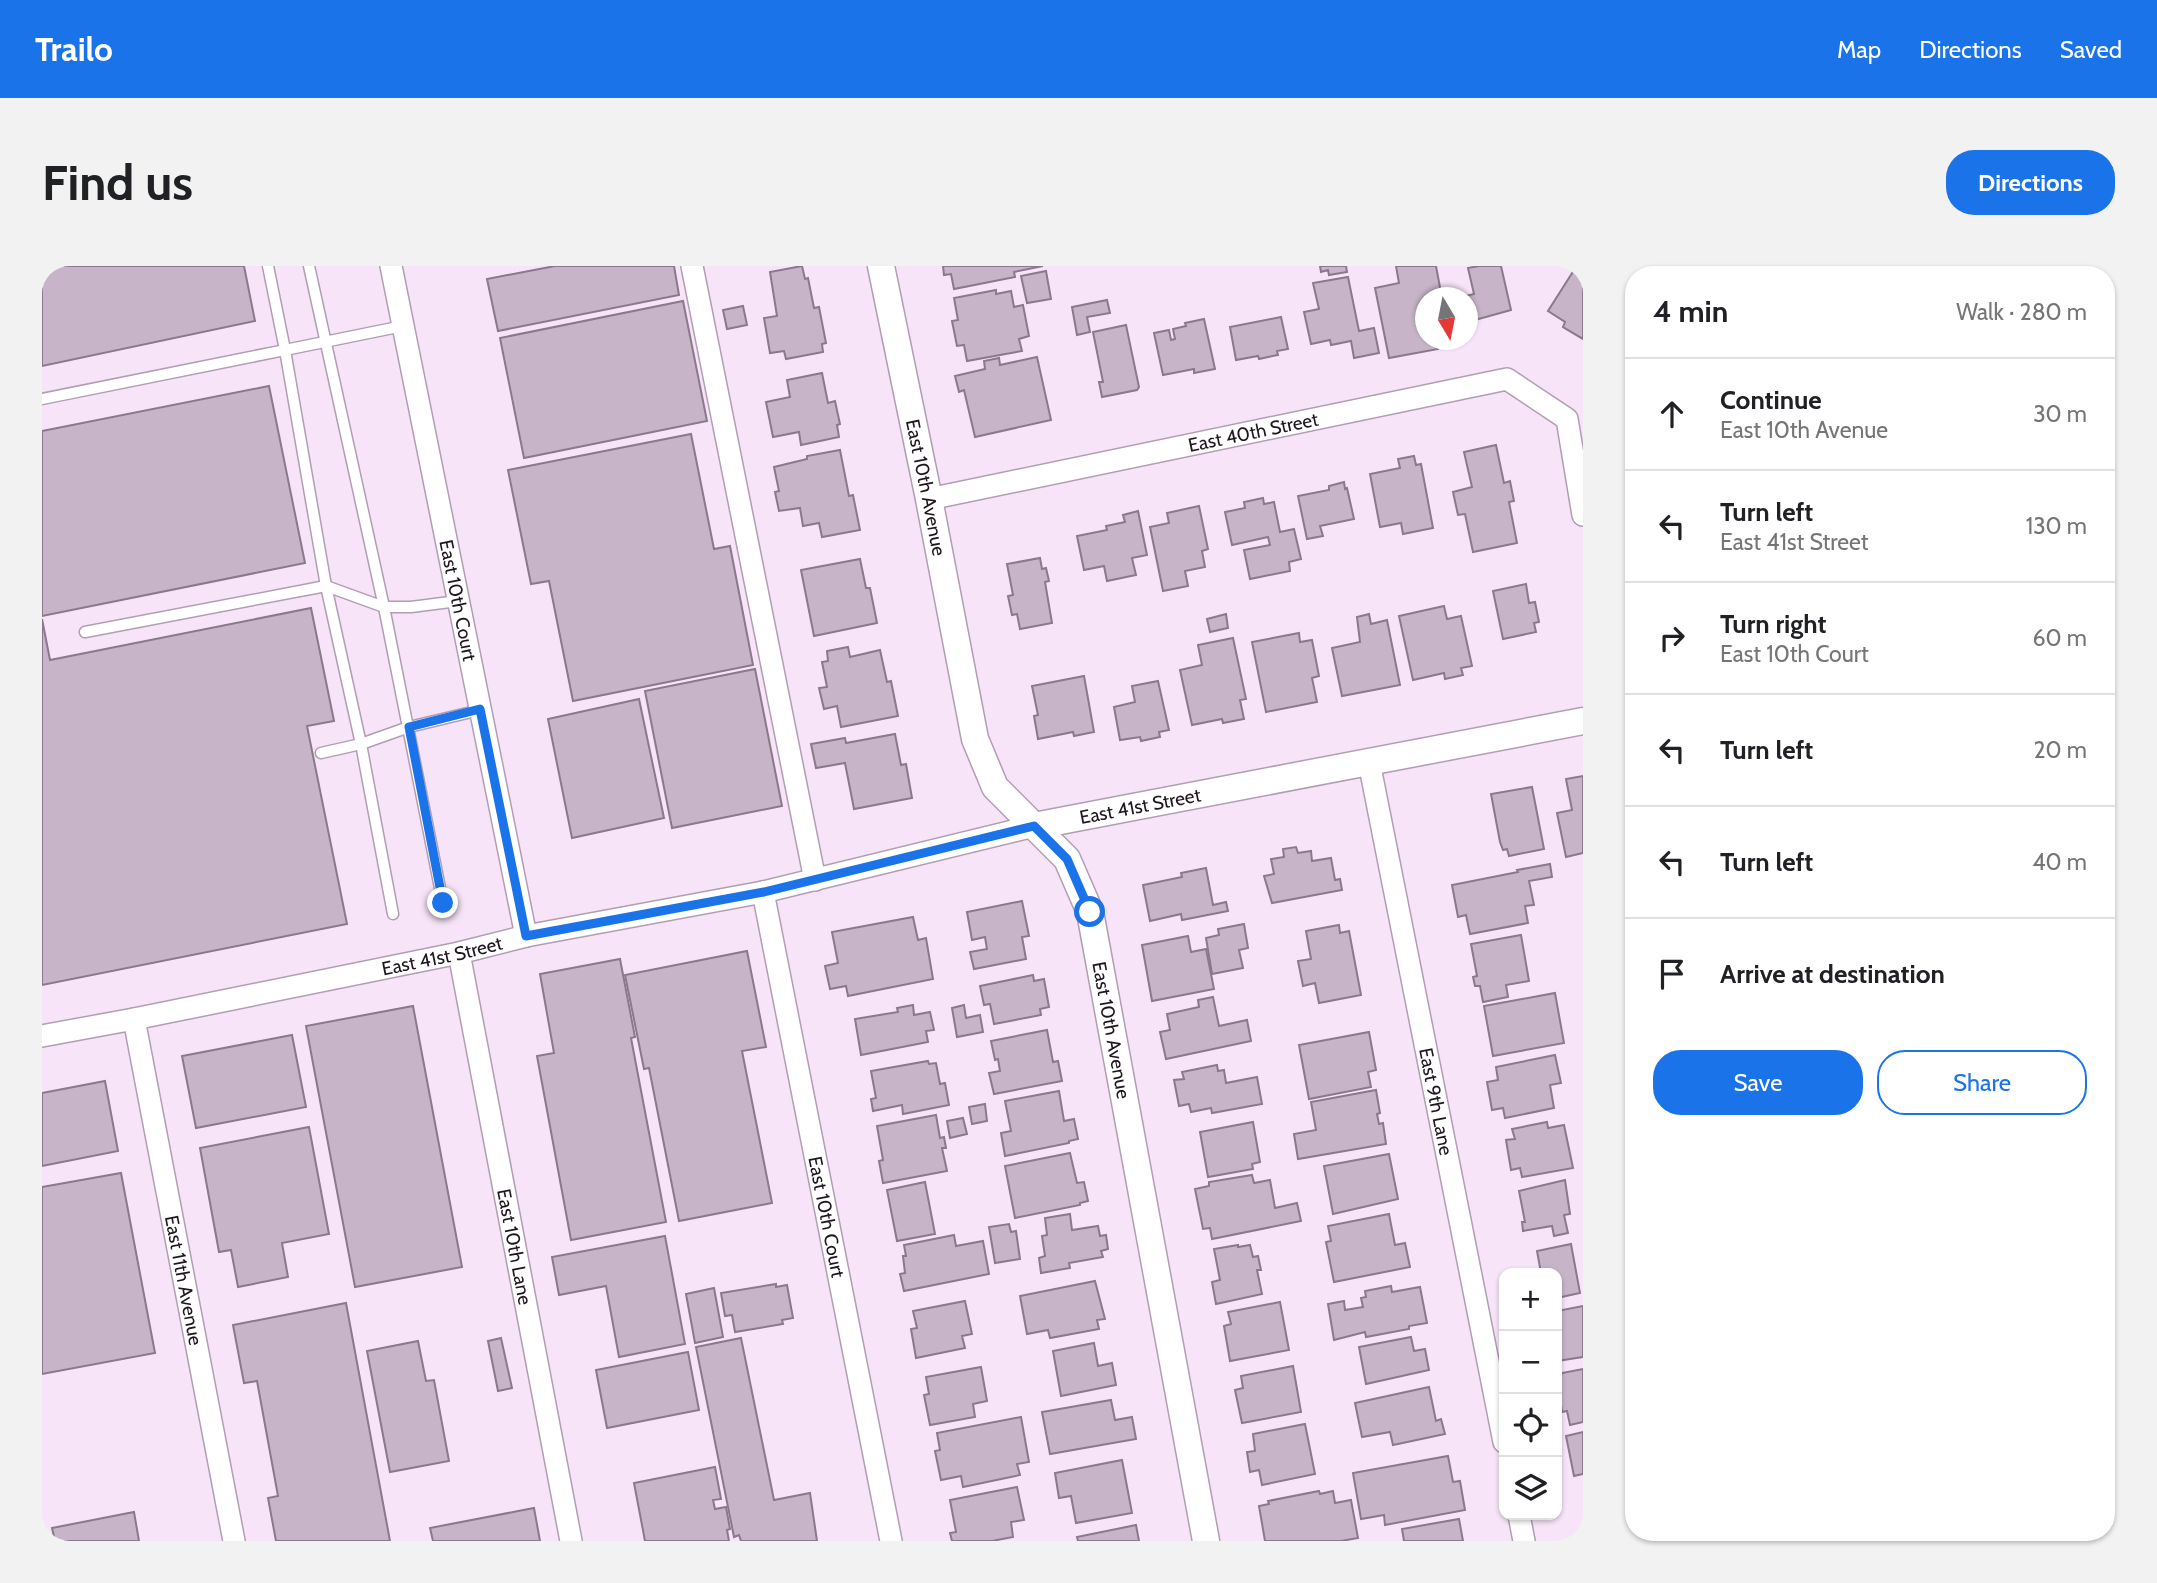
<!DOCTYPE html>
<meta charset="utf-8">
<style>
:root{--surface:#fff;--page:#f2f2f2;--text:#202124;--muted:#757577;--line:#e0e0e0;--accent:#1a73e8}
body{margin:0;font-family:Cabin,sans-serif;background:var(--page);color:var(--text)}
.controls{position:absolute;right:21px;bottom:21px;display:grid;overflow:hidden;border-radius:14px;box-shadow:0 2px 5px #0004}
.controls button{width:63px;height:63px;display:grid;place-items:center;padding:0;border:0;border-bottom:2px solid var(--line);background:var(--surface);color:var(--text);font:35px sans-serif}
.compass{position:absolute;left:1373px;top:21px;width:63px;height:63px;border-radius:50%;background:var(--surface);box-shadow:0 2px 5px #0004;rotate:170deg}
.stop{position:absolute;width:21px;height:21px;margin:-16px;border:5px solid #1a73e8;border-radius:50%;background:#fff}
.stop.end{background:#1a73e8;border-color:#fff;box-shadow:0 2px 7px #0008}
.list{margin:0;padding:0;list-style:none}
h2{display:flex;justify-content:space-between;align-items:center;height:91px;margin:0;padding:0 28px;font-size:30px}
h2 small{font-size:23px;font-weight:400;color:var(--muted)}
.list li{display:grid;grid-template-columns:46px 1fr auto;gap:21px;align-items:center;box-sizing:border-box;height:112px;padding:0 28px;border-top:2px solid var(--line)}
.list b{display:block;font-size:26px;white-space:nowrap}
.list p{margin:0;font-size:23px;white-space:nowrap;color:var(--muted)}
.list em{font-size:23px;font-style:normal;color:var(--muted)}
.actions{display:flex;gap:14px;padding:21px 28px}
.actions a{flex:1;padding:16px 0;border:2px solid var(--accent);border-radius:28px;text-align:center;font-size:24px;color:var(--accent)}
.actions .main{background:var(--accent);color:#fff}
.icon{flex:none;width:38px;height:38px;fill:none;stroke:currentColor;stroke-width:2;stroke-linecap:round;stroke-linejoin:round}
.map{position:relative;flex:none;width:1541px;height:1275px;overflow:hidden;border-radius:28px}
header{display:flex;align-items:center;gap:42px;box-sizing:border-box;height:98px;padding:0 35px;background:var(--accent);color:#fff}
header strong{font-size:33px}
nav{display:flex;gap:38px;margin-inline-start:auto;font-size:24px}
.intro{display:flex;align-items:center;justify-content:space-between;box-sizing:border-box;height:168px;padding:0 42px}
h1{margin:0;font-size:49px}
.button{padding:18px 32px;border-radius:28px;background:var(--accent);color:#fff;font-size:24px;font-weight:700}
main{display:flex;gap:42px;padding:0 42px}
aside{flex:1;background:var(--surface);border-radius:28px;box-shadow:0 2px 5px #0004}
.map>svg:first-child{display:block}
</style>
<header>
<strong>Trailo</strong>
<nav><a>Map</a><a>Directions</a><a>Saved</a></nav>
</header>
<div class="intro"><h1>Find us</h1><a class="button">Directions</a></div>
<main>
<div class="map">
<svg width="1541" height="1275" viewBox="0 0 1541 1275">
<rect width="100%" height="100%" fill="#f7e4f8"/>
<g fill="#c7b4c8" stroke="#8a798b" stroke-width="2">
<path d="M0,0h202l11,55 -213,45z"/>
<path d="M513,0h119l5,29 -181,36 -11,-52z"/>
<path d="M760,0l3,13 3,-1 6,30 5,-1 7,36 -4,1 1,8 -37,7 -2,-8 -14,2 -6,-35 13,-2 -7,-44z"/>
<path d="M901,0h100l-29,6 1,5 -61,12 -3,-15 -7,1z"/>
<path d="M1278,0h26l1,6 -18,3 -1,-5 -7,2z"/>
<path d="M1354,0h40l6,32h-16v42h10l2,9 -49,9 -14,-70 24,-5z"/>
<path d="M1437,0h22l10,44 -43,12v-24h-10l16,-4 -6,-26z"/>
<path d="M1532,4l9,5v64l-20,-12 2,-5 -17,-11z"/>
<path d="M1004,5l5,28 -24,4 -6,-27z"/>
<path d="M1306,11l11,54 15,-3 5,25 -25,5 -3,-17 -20,4 -1,-5 -19,4 -7,-32 15,-3 -6,-26z"/>
<path d="M954,24v4l15,-3 3,16 9,-2 6,31 -10,3 3,12 -55,10 -3,-16 -7,1 -5,-25 6,-1 -4,-22z"/>
<path d="M1065,34l3,13 -23,4 3,15 -13,3 -5,-28z"/>
<path d="M641,35l24,120 -183,37 -24,-120z"/>
<path d="M701,40l4,19 -20,4 -4,-19z"/>
<path d="M1239,51l7,32 -11,2 1,4 -10,2 -9,2 -1,-3 -22,4 -6,-33z"/>
<path d="M1162,53l11,50 -21,4v-4l-31,6 -9,-42 15,-3 2,10 4,-1 -2,-10 13,-3 -1,-3z"/>
<path d="M1084,59l13,62 -2,3 -35,7 -3,-15h4l-10,-50z"/>
<path d="M995,91l14,63 -76,17 -11,-47 -5,2 -4,-16 30,-7 -1,-8 15,-3 1,7z"/>
<path d="M780,107l6,30 7,-2 5,23 -3,1 2,12 -38,8 -2,-13 -26,5 -7,-35 24,-5 -3,-17z"/>
<path d="M227,120l36,177 -263,53v-185z"/>
<path d="M649,168l23,115 16,-3 23,119 -180,36 -24,-120 -18,3 -23,-114z"/>
<path d="M1454,179l8,38 6,-2 4,20 -5,1 8,41 -44,9 -8,-38 -7,1 -5,-23 19,-5 -8,-35z"/>
<path d="M798,184l9,46 4,-1 7,35 -38,7 -3,-14 -16,3 -3,-18 -21,3 -4,-19 4,-1 -5,-24 33,-8v-3z"/>
<path d="M1372,190l2,9 5,-1 12,64 -30,6 -2,-11 -21,4 -10,-53 30,-6 -2,-9z"/>
<path d="M1302,216l1,7 2,-1 7,31 -34,7 3,10 -16,3 -9,-43 31,-6v-4z"/>
<path d="M1221,232l1,6 10,-2 6,30 14,-3 7,30 -12,3 1,9 -40,8 -6,-29 26,-5 -2,-8 -36,8 -7,-33 20,-4 -1,-6z"/>
<path d="M1157,240l9,43 -6,2 3,16 -20,4 3,15 -25,5 -13,-64 19,-4 -2,-10z"/>
<path d="M1096,245l9,44 -15,3 4,17 -29,6 -3,-15 -20,4 -7,-34 30,-6 -1,-4 19,-4 -2,-7z"/>
<path d="M998,292l2,11 4,-1 3,13 -4,1 7,41 -32,6 -3,-15 -5,1 -4,-19 5,-1 -6,-31z"/>
<path d="M818,293l6,29h4l7,35 -63,13 -13,-66z"/>
<path d="M1484,318l3,19 6,-1 4,20 -5,1 2,9 -33,7 -10,-48z"/>
<path d="M1402,340l3,13 14,-3 11,50 -11,2 2,7 -18,4 -1,-6 -31,7 -14,-64z"/>
<path d="M269,342l23,113 -27,5 40,198 -305,61v-366l8,41z"/>
<path d="M1184,348l2,14 -18,4 -3,-13z"/>
<path d="M1327,348l2,10 16,-4 13,65 -58,11 -10,-48 28,-6 -3,-25z"/>
<path d="M1257,367l1,9 12,-2 7,36 -7,2 5,24 -51,10 -14,-70z"/>
<path d="M1191,372l13,61 -6,1 4,19 -21,4 -1,-4 -30,6 -12,-55 22,-5 -4,-20z"/>
<path d="M806,381l2,10 30,-7 7,32 4,-1 7,35 -57,11 -4,-21 -13,3 -5,-21 8,-1 -5,-25 6,-1 -1,-10z"/>
<path d="M713,403l27,137 -110,22 -27,-137z"/>
<path d="M1042,410l10,56 -20,4 -1,-4 -35,7 -4,-23 4,-1 -6,-29z"/>
<path d="M1116,415l11,49 -10,2 1,5 -19,4 -1,-4 -20,3 -6,-33 21,-5 -3,-16z"/>
<path d="M597,433l25,119 -92,20 -24,-119z"/>
<path d="M853,468l6,31 5,-1 6,34 -58,11 -9,-46 -29,5 -5,-24 34,-6 1,5z"/>
<path d="M1541,510v77l-17,4 -9,-44 15,-3 -6,-31z"/>
<path d="M1490,521l12,62 -35,7 -2,-7 -4,1 -3,-8 -9,-48z"/>
<path d="M1254,581l2,6 13,-2 1,10 19,-3 4,22 5,-1 2,11 -70,13 -8,-27 10,-2 -3,-15 13,-2 -1,-8z"/>
<path d="M1508,598l2,13 -23,4 5,24 -9,1 3,17 -58,11 -4,-19 -8,2 -6,-32 66,-13 -1,-2z"/>
<path d="M1164,602l7,37 13,-3 2,9 -46,9 -1,-6 -31,7 -7,-36 39,-8 -1,-4z"/>
<path d="M980,635l7,35 -7,1 4,22 -52,10 -4,-17 17,-3 -2,-12 -13,3 -5,-28z"/>
<path d="M871,651l5,23 8,-2 7,41 -85,17 -2,-10 -16,3 -5,-23 13,-3 -6,-31z"/>
<path d="M1202,658l4,24 -9,2 4,18 -31,6 -6,-36 13,-3 -1,-6z"/>
<path d="M1297,659l1,8 9,-2 12,64 -42,8 -4,-20 -12,3 -5,-25 13,-2 -5,-28z"/>
<path d="M1479,669l8,46 -23,4 2,12 -25,5 -3,-16h-5l-2,-9 4,-1 -6,-32z"/>
<path d="M1146,670l3,16 15,-3 8,40 -62,12 -10,-56z"/>
<path d="M705,685l19,96 -24,4 30,152 -93,18 -30,-153 -5,1 -19,-94z"/>
<path d="M578,693l15,78 -4,1 35,184 -95,18 -34,-184 17,-3 -14,-79z"/>
<path d="M991,709l1,6 10,-2 5,28 -9,2 1,6 -47,9 -4,-20 -6,1 -4,-19z"/>
<path d="M1513,727l9,50 -71,13 -9,-50z"/>
<path d="M1171,731l6,29 28,-6 4,21 -85,18 -6,-27 10,-2 -3,-16 32,-7 -1,-7z"/>
<path d="M871,739l1,10 16,-3 4,18 -8,1 2,11 -67,13 -6,-36 43,-7 -1,-4z"/>
<path d="M922,739l2,13 14,-3 3,17 -26,5 -5,-29z"/>
<path d="M371,740l49,261 -107,20 -49,-261z"/>
<path d="M1005,764l6,32 5,-1 4,20 -68,13 -5,-21 11,-2 -2,-12 -3,1 -4,-19z"/>
<path d="M1327,766l7,38 -8,2 3,15 -62,12 -10,-54z"/>
<path d="M250,769l14,72 -110,21 -14,-72z"/>
<path d="M1513,789l6,28 -11,2 4,23 -49,10 -2,-10 -11,2 -5,-28 11,-2 -2,-13z"/>
<path d="M886,795l1,3 7,-1 4,21 5,-1 4,22 -46,9 -1,-9 -29,6 -2,-12 5,-1 -5,-27z"/>
<path d="M1175,799l1,6 6,-1 2,13 31,-6 5,27 -50,9 -1,-5 -20,4 -2,-8 -10,2 -5,-26 10,-1 -2,-7z"/>
<path d="M63,815l13,70 -76,15v-73z"/>
<path d="M1334,824l4,23 -3,1 2,10 4,-1 3,21 -88,15 -4,-25 22,-4 -5,-28z"/>
<path d="M1017,825l5,30 10,-2 4,20 -9,2v2l-64,13 -4,-23 10,-2 -6,-30z"/>
<path d="M943,838l2,17 -15,3 -3,-17z"/>
<path d="M894,849l4,23 4,-1 2,11h-4l5,23 -64,12 -4,-22 4,-1 -6,-34z"/>
<path d="M921,852l4,16 -17,4 -3,-17z"/>
<path d="M1211,856l7,40 -8,2 1,5 -45,8 -8,-45z"/>
<path d="M1505,856l1,6 16,-3 9,43 -51,9 -2,-9 -9,2 -5,-30 9,-1 -3,-10z"/>
<path d="M267,861l20,107 -47,9 6,34 -50,10 -7,-37 -12,2 -19,-104z"/>
<path d="M1028,887l7,30 7,-1 4,19 -8,2v2l-65,13 -10,-52z"/>
<path d="M1347,888l9,45 -65,15 -9,-48z"/>
<path d="M79,907l34,180 -113,21v-187z"/>
<path d="M1210,909l2,8 16,-3 5,28 22,-5 4,18 -89,18 -2,-11 -7,1 -8,-40 14,-3v-4z"/>
<path d="M1523,914l5,34 -6,1 4,18 -14,3 -2,-10 -29,5 -1,-9h3l-6,-31z"/>
<path d="M883,916l10,52 -38,7 -10,-51z"/>
<path d="M1028,948l2,16 26,-4 2,10 6,-1 2,14 -7,2 2,6 -34,6 1,5 -29,5 -2,-15 6,-2 -3,-20 5,-1 -2,-17z"/>
<path d="M1347,948l6,31 10,-2 5,24 -76,15 -8,-40 5,-1 -3,-15z"/>
<path d="M967,958l2,8 5,-1 4,28 -25,4 -6,-36z"/>
<path d="M912,969l2,11 27,-5 6,33 -85,17 -4,-17 5,-1 -2,-17h3l-2,-11z"/>
<path d="M623,970l20,108 -66,13 -13,-71 -47,9 -7,-38z"/>
<path d="M1529,978l9,49 -23,5v-25h-16l-4,-22z"/>
<path d="M1196,979v2l12,-2 3,12 5,-1 3,14h-4l5,24 -46,10 -4,-22 8,-2 -6,-31z"/>
<path d="M1053,1015l10,38 -8,1 2,9 -49,9 -2,-8 -21,4 -7,-38z"/>
<path d="M734,1018v3l11,-2 6,33 -11,2 1,4 -48,8 -3,-17 -7,1 -4,-23z"/>
<path d="M1349,1020l1,6 28,-5 7,36 -18,3v3l-43,8 -1,-5 -31,8 -6,-36 16,-3 1,9 18,-3 -2,-9 5,-1 -1,-6z"/>
<path d="M672,1022l9,49 -28,6 -9,-49z"/>
<path d="M923,1035l7,33 -10,2 3,12 -49,10 -5,-29 6,-1 -4,-17z"/>
<path d="M1238,1036l9,48 -59,11 -6,-35 7,-2 -3,-12z"/>
<path d="M304,1037l44,238h-114l-8,-43 10,-2 -21,-115 -13,2 -11,-58z"/>
<path d="M1541,1040v51l-26,4v-50z"/>
<path d="M1369,1071l3,14 11,-2 4,21 -63,14 -7,-37z"/>
<path d="M459,1072l11,50 -14,3 -10,-50z"/>
<path d="M699,1072l33,162 36,-7 7,48h-76l-2,-6 -5,2 -38,-190z"/>
<path d="M376,1075l8,40 8,-1 15,81 -59,11 -23,-121z"/>
<path d="M1052,1077l4,23 14,-3 4,22 -55,11 -8,-45z"/>
<path d="M646,1086l11,58 -92,18 -11,-58z"/>
<path d="M1251,1100l8,46 -59,11 -7,-33 8,-2 -2,-12z"/>
<path d="M939,1101l6,34 -14,3 2,13 -45,8 -6,-30 5,-1 -3,-17z"/>
<path d="M1541,1103v53l-13,3 -3,-14 -5,1 -5,-38z"/>
<path d="M1387,1121l7,34 5,-2 4,15 -52,11 -3,-13 -28,5 -7,-34z"/>
<path d="M1069,1134l4,20 17,-3 4,22 -86,15 -8,-42z"/>
<path d="M979,1151l8,45 -12,2 3,11 -57,12 -2,-11 -20,4 -6,-29 5,-1 -3,-17z"/>
<path d="M1263,1158l10,50 -53,11 -3,-15 -9,2 -3,-20 8,-1 -2,-17z"/>
<path d="M1541,1166v42l-9,2 -8,-40z"/>
<path d="M1406,1190l5,26 7,-1 5,29 -80,15 -1,-10 -23,4 -8,-46z"/>
<path d="M1080,1194l10,53 -56,10 -5,-27 -12,2 -4,-25z"/>
<path d="M673,1201l6,32 -8,1 2,9 11,-2 4,22 -3,1 2,11h-84l-11,-58z"/>
<path d="M975,1221l7,33 -13,2 2,15 -21,4h-40l-2,-8 6,-1 -6,-32z"/>
<path d="M1277,1225l1,3 13,-3 2,12 16,-3 7,38 -17,3h-76l-6,-35 10,-2 -1,-3z"/>
<path d="M492,1242l6,33h-107l-3,-13z"/>
<path d="M92,1246l5,29h-84l-3,-13z"/>
<path d="M1417,1253l4,22h-59l-2,-12z"/>
<path d="M1094,1259l3,16h-61l-1,-4z"/>
</g>
<g fill="none" stroke-linecap="round" stroke-linejoin="round">
<defs>
<g id="service">
<path d="M226,0l17,84 118,-24"/>
<path d="M267,0l75,341 59,296"/>
<path d="M0,133l243,-49 41,236 35,158 32,170"/>
<path d="M43,366l241,-46 58,21h27l47,-6"/>
<path d="M279,487l40,-9 48,-17 71,-17"/>
</g>
<g id="minor">
<path id="s1" d="M349,0l135,670"/>
<path d="M650,0l123,614"/>
<path id="s2" d="M887,233l578,-120 60,40 16,96"/>
<path id="s3" d="M1327,496l135,680"/>
<path id="s4" d="M721,626l128,649"/>
<path id="s5" d="M417,687l112,588"/>
<path id="s6" d="M92,753l100,522"/>
<path id="s7" d="M0,770l92,-17 325,-66 67,-17 237,-44 271,-66"/>
<path d="M1477,1249l5,26"/>
</g>
<g id="tertiary">
<path id="s8" d="M839,0l48,233 46,240 20,48 72,72 23,53 116,629"/>
<path id="s9" d="M992,560l549,-105"/>
</g>
</defs>
<use href="#service" stroke="#b19eb2" stroke-width="13"/>
<use href="#minor" stroke="#b19eb2" stroke-width="24"/>
<use href="#tertiary" stroke="#b19eb2" stroke-width="29"/>
<use href="#service" stroke="#fff" stroke-width="10"/>
<use href="#minor" stroke="#fff" stroke-width="21"/>
<use href="#tertiary" stroke="#fff" stroke-width="26"/>
</g>
<g fill="none" stroke-linecap="round" stroke-linejoin="round">
<path stroke="#1a73e8" stroke-width="9" d="M401,637l-34,-176 71,-18 46,227 238,-44 270,-66 33,33 23,53"/>
</g>
<g text-anchor="middle" stroke-width="6" stroke-linejoin="round" paint-order="stroke">
<g font-size="19" fill="#1d161d" stroke="#f7e4f8">
<text dy="7" stroke="none"><textPath href="#s2" startOffset="331">East 40th Street</textPath></text>
<text dy="7" stroke="none"><textPath href="#s8" startOffset="226">East 10th Avenue</textPath></text>
<text dy="7" stroke="none"><textPath href="#s1" startOffset="341">East 10th Court</textPath></text>
<text dy="7" stroke="none"><textPath href="#s9" startOffset="108">East 41st Street</textPath></text>
<text dy="7" stroke="none"><textPath href="#s7" startOffset="408">East 41st Street</textPath></text>
<text dy="7" stroke="none"><textPath href="#s8" startOffset="814">East 10th Avenue</textPath></text>
<text dy="7" stroke="none"><textPath href="#s3" startOffset="346">East 9th Lane</textPath></text>
<text dy="7" stroke="none"><textPath href="#s4" startOffset="331">East 10th Court</textPath></text>
<text dy="7" stroke="none"><textPath href="#s5" startOffset="299">East 10th Lane</textPath></text>
<text dy="7" stroke="none"><textPath href="#s6" startOffset="266">East 11th Avenue</textPath></text>
</g>
</g>
</svg>
<div class="controls">
<button>+</button>
<button>−</button>
<button><svg class="icon" aria-label="locate" viewBox="0 0 24 24"><circle cx="12" cy="12" r="6"/><path d="M12 2v4M12 18v4M2 12h4M18 12h4"/></svg></button>
<button><svg class="icon" aria-label="layers" viewBox="0 0 24 24"><path d="M12 4l9 5-9 5-9-5zM3 14l9 5 9-5"/></svg></button>
</div>
<svg class="compass" viewBox="-18 -18 36 36"><path d="M0-13l5 13h-10z" fill="#e53935"/><path d="M0 13l5-13h-10z" fill="#757577"/></svg>
<div class="stop" style="left:1048px;top:646px"></div>
<div class="stop end" style="left:401px;top:637px"></div>
</div>
<aside>
<h2>4 min<small>Walk · 280 m</small></h2>
<ul class="list">
<li><svg class="icon" aria-label="ahead" viewBox="0 0 24 24"><path d="M12 20V5M6 11l6-6 6 6"/></svg><div><b>Continue</b><p>East 10th Avenue</p></div><em>30 m</em></li>
<li><svg class="icon" aria-label="left" viewBox="0 0 24 24"><path d="M17 20v-9H6M10 6l-5 5 5 5"/></svg><div><b>Turn left</b><p>East 41st Street</p></div><em>130 m</em></li>
<li><svg class="icon" aria-label="right" viewBox="0 0 24 24"><path d="M7 20v-9h11M14 6l5 5-5 5"/></svg><div><b>Turn right</b><p>East 10th Court</p></div><em>60 m</em></li>
<li><svg class="icon" aria-label="left" viewBox="0 0 24 24"><path d="M17 20v-9H6M10 6l-5 5 5 5"/></svg><div><b>Turn left</b></div><em>20 m</em></li>
<li><svg class="icon" aria-label="left" viewBox="0 0 24 24"><path d="M17 20v-9H6M10 6l-5 5 5 5"/></svg><div><b>Turn left</b></div><em>40 m</em></li>
<li><svg class="icon" aria-label="arrive" viewBox="0 0 24 24"><path d="M6 21V4h12l-3 4 3 4H6"/></svg><div><b>Arrive at destination</b></div></li>
</ul>
<div class="actions"><a class="main">Save</a><a>Share</a></div>
</aside>
</main>
